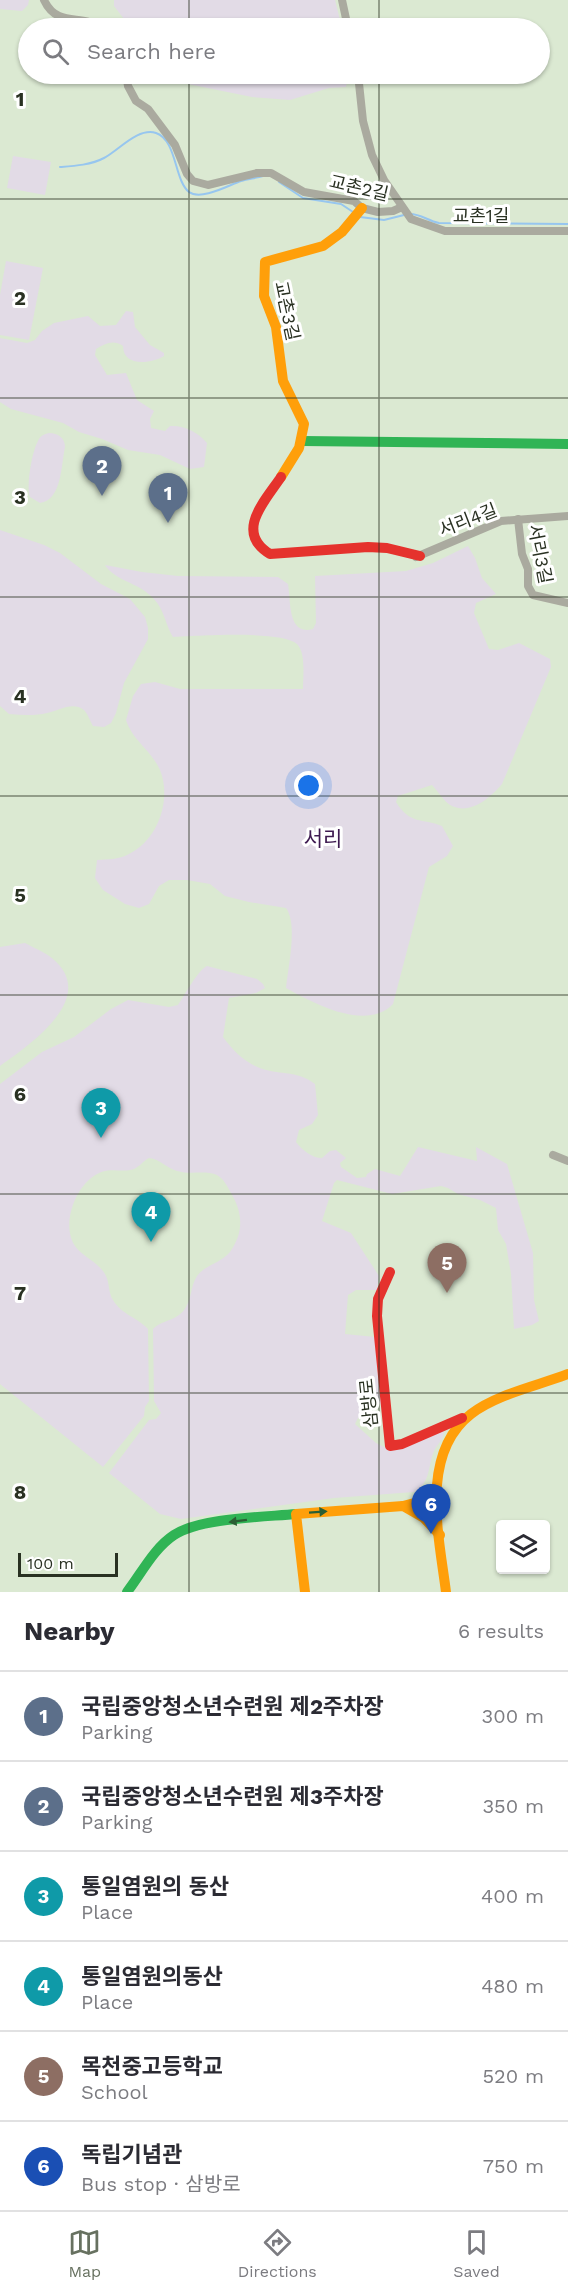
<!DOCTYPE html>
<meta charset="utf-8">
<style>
:root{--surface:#fff;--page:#f7f7f7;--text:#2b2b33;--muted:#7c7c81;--line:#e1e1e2;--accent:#677160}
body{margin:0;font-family:"Work Sans","Noto Sans KR",sans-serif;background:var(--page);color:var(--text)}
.controls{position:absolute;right:18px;bottom:18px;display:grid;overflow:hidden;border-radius:6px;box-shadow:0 2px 4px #0004}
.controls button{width:54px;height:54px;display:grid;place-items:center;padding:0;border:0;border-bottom:2px solid var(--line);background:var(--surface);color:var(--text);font:30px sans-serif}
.scale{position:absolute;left:18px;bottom:15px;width:100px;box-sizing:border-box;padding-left:6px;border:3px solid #293122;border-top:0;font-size:16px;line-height:21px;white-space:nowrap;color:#293122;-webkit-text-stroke:4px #fff;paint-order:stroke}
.you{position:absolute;left:309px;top:786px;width:21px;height:21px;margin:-15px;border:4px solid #fff;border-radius:50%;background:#1a73e8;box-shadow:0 0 0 9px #1a73e833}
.badge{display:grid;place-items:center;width:39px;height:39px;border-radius:50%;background:var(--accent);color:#fff;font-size:20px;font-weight:700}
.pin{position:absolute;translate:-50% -50px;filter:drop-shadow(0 2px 3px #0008)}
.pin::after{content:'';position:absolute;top:32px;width:21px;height:18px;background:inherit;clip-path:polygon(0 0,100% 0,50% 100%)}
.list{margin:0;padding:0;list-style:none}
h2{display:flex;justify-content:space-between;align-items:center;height:78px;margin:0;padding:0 24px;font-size:26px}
h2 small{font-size:20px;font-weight:400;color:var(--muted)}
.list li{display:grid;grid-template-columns:39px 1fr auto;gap:18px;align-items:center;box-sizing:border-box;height:90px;padding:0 24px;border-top:2px solid var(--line)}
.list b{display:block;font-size:22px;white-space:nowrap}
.list p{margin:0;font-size:20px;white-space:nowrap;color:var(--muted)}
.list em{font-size:20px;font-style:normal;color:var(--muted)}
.icon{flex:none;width:33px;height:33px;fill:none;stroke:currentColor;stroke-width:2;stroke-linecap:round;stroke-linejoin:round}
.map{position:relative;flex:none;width:568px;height:1592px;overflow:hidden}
.search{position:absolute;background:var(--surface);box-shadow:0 2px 4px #0004;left:18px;right:18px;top:18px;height:66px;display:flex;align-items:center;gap:15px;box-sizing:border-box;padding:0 21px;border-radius:33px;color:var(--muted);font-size:22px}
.sheet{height:618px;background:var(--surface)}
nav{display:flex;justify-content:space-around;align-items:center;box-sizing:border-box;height:84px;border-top:2px solid var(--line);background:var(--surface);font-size:16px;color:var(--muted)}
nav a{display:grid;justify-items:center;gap:3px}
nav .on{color:var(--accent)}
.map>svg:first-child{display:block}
</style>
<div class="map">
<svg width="568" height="1592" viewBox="0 0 568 1592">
<rect width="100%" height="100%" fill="#dbe9d2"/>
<g fill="#e2dbe6">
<path d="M0,0h29l-1,5 -6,6 -22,-2z"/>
<path d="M114,0h221l7,28h-211l-17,-22z"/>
<path d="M173,74h176l-3,13 -17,1 -39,12 -38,-3 -69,-14z"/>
<path d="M13,156l38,6 -6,33 -38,-7z"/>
<path d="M6,261l37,7 -14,72 -29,-5v-40z"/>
<path d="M126,311l7,1 2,15 15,18 14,8v3c-13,8 -41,11 -41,-10 -10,-7 -18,-2 -27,3l-1,6 12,20 19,-2 11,27 17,11 -4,8 1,9 14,3 5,-5c14,-1 28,6 37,17l-3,24 -14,2 -30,-14 -32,-5 -26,-11 -23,-7 -16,-9 -52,-14 -11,-7v-64l27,5 8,-3 7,-9 12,-8 34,-7 12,10 16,-1z"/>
<path d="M49,433c9,0 16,5 16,14 -4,18 -3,53 -25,56l-10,-6c-4,-11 2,-46 8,-56 2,-5 6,-7 11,-8z"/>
<path d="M0,530l44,15 16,8 41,31 29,15 15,18 3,11v11l-24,44 -8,30 -5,10 -7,4 -11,-1c-3,-5 -5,-12 -9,-16 -12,-9 -25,1 -37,3 -12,3 -25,2 -38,1l-9,-8z"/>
<path d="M468,546l7,12 7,20 14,16 -20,9 -2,10 15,36 9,1 21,-7 31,16 1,8 -49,117c-11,13 -31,31 -50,22 -8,-4 -14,-15 -20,-21l-34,11 -2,6c14,23 26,16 46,24l11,20 -6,10 -18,11 -36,137c-27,28 -80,-1 -107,-16 2,-21 12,-64 0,-80l-37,-6 -24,-6 -15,-12 -23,-4h-18l-10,6 -10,18 -10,4 -14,-4 -22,-14 -8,-12 2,-18c11,-1 21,0 32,-6 29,-14 43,-55 31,-84 -8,-19 -28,-30 -34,-50l7,-24 8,-12 14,-2 25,7h123c0,-13 3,-36 -6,-45 -16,-14 -100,-8 -124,-7 -9,-15 -8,-28 -22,-41 -13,-13 -37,-16 -46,-31l37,7 36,4 100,1 10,7c3,16 -1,52 25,45l3,-6 -1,-47 91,-5 27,-8z"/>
<path d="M25,943c9,5 20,9 28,16 46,39 -24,86 -53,107v-119z"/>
<path d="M207,966l50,13 6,5 2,4 -9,5 -27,5 -6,39c11,15 24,28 43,33 20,5 31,1 49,14l3,31 -6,9 -13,6 -3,12c6,8 16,16 26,16l8,-7 6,-1 10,8 -6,5 1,4 16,11 9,-1 1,-3 8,-5 25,7 18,-29 59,14 -1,-14 31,17 26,89 1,47 5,21 -7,4 -18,4 -3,-55 -5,-30 -8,-14 -2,-22 -16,-8 -22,-6 -10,-6 -7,-2 -49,8 -55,-14 -3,3 -12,38 29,12 28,43 -2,14h-21l-8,5 -3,39 30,3 7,66c-12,5 -22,9 -27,21l21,19 14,7 51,-20 3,2c-1,7 -5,11 -9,17 -8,16 -3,33 -21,43l-80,6 -153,21 -21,-5 -51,-41 40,-53 7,-1 5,-6 -7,-12 -1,-72c9,-9 23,-8 31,-19 8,-10 6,-23 13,-34 8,-11 24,-13 33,-24 14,-20 13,-39 1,-59 -4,-7 -7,-14 -14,-18 -11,-5 -27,0 -40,-4 -11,-3 -17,-12 -28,-13 -6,3 -10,9 -15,11 -14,5 -27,-5 -44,10 -17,14 -28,48 -15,67 8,11 23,16 30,28 5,8 3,19 8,26 9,15 24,17 35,29l1,72 -4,6 -1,9 -41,51 -103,-83v-300l42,-32 32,-15 37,-28 17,-9 41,7 9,-2c6,-9 20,-35 29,-39z"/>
</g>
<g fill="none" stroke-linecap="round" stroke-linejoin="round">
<g stroke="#97c6ef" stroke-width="2">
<path d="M60,167c14,-1 31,-2 44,-9 14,-7 34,-31 52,-25 21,7 18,47 33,59 12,9 40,-7 52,-11 7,-2 15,-3 22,-5"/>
<path d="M279,182l24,16 38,6 12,8"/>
<path d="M410,214c11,0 18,7 29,9l129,1"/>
<path d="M360,217l24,3 20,-5"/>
</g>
<g stroke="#aaaa9f" stroke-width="8">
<path d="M44,0c14,30 42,12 52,28"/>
<path d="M342,0l6,28"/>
<path d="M126,74l2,12 8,15 12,8 27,36 12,29 6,7 15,4 49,-12h14l33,19 50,9 8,7 16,4 15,-1 9,-4"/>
<path d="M358,74l5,47 9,34 12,25 27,39 34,12h123"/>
<path d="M518,519l4,35 6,15v17l5,9 35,8"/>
<path d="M416,557l85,-36 67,-5"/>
<path d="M553,1155l15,6"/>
</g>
<g stroke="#30b455" stroke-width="10">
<path d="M302,441l266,3"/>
<path d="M127,1592c14,-18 27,-44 47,-57 25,-17 91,-18 122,-21"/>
</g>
<g stroke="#ff9f0a" stroke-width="10">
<path d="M281,477l18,-29 5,-24 -21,-43 -7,-54 -12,-31 1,-34 58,-16 19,-14 20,-24"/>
<path d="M403,1506l15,-4 18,-11"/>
<path d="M305,1592l-9,-78 107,-8 21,12 16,17"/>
<path d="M446,1592c-7,-56 -27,-138 25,-178 26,-20 66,-28 97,-40"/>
</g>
<g stroke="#e5322d" stroke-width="10">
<path d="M281,477c-16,24 -47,55 -11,77l98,-7 19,1 33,8"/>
<path d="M390,1272l-12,27 -1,17 13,130 12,-2 60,-26"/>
</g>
</g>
<defs><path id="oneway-solid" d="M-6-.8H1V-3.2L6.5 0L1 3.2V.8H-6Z" transform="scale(1.5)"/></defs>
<g fill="#2b5f34">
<use href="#oneway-solid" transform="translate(318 1512) rotate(-4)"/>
<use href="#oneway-solid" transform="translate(238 1521) rotate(173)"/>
</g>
<path fill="none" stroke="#293122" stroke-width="1.5" stroke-opacity="0.55" d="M189,0v28M379,0v28M189,74v1518M379,74v1518M0,199h568M0,398h568M0,597h568M0,796h568M0,995h568M0,1194h568M0,1393h568"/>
<g text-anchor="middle" stroke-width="6" stroke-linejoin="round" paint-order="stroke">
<g font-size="18" fill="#293122" stroke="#fff">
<text transform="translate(359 188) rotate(13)" y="6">교촌2길</text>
<text x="481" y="222">교촌1길</text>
<text transform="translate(287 311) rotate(78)" y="6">교촌3길</text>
<text transform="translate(468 520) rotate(-21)" y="6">서리4길</text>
<text transform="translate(540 554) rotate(79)" y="6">서리3길</text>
<text transform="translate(369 1403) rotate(-96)" y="6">삼방로</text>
</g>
<g font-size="21" fill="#3e1a51" stroke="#fff">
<text x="323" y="846">서리</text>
</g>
</g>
<g font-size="20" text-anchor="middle" font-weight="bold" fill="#293122" stroke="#fff" stroke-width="6" stroke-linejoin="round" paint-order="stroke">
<text x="20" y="106">1</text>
<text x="20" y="305">2</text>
<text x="20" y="504">3</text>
<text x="20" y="703">4</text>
<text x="20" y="902">5</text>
<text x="20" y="1101">6</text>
<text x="20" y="1300">7</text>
<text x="20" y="1499">8</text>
</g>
</svg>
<div class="controls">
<button><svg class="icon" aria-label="layers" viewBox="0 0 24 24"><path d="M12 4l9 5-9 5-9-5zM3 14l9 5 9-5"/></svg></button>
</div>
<div class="scale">100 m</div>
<div class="you"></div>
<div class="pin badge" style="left:168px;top:523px;background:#5c6f8a">1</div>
<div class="pin badge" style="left:102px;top:496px;background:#5c6f8a">2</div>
<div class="pin badge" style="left:101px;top:1138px;background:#0f9aa8">3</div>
<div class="pin badge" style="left:151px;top:1242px;background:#0f9aa8">4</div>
<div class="pin badge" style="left:447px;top:1293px;background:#8d6e63">5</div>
<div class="pin badge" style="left:431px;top:1534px;background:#1a4fb4">6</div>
<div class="search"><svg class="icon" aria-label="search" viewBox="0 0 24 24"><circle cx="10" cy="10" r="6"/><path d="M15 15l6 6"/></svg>Search here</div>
</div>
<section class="sheet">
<h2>Nearby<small>6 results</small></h2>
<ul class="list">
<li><span class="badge" style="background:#5c6f8a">1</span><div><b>국립중앙청소년수련원 제2주차장</b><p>Parking</p></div><em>300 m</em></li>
<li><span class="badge" style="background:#5c6f8a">2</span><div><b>국립중앙청소년수련원 제3주차장</b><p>Parking</p></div><em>350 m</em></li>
<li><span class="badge" style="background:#0f9aa8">3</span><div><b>통일염원의 동산</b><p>Place</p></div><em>400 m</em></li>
<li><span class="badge" style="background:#0f9aa8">4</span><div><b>통일염원의동산</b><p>Place</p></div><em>480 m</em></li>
<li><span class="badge" style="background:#8d6e63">5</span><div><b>목천중고등학교</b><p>School</p></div><em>520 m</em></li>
<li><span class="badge" style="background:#1a4fb4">6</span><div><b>독립기념관</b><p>Bus stop · 삼방로</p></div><em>750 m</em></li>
</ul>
</section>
<nav>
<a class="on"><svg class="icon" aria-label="map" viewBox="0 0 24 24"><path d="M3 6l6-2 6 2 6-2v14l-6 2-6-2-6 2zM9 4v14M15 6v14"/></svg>Map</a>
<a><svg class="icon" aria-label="directions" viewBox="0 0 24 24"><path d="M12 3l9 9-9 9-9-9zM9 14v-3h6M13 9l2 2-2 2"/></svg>Directions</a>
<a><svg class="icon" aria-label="saved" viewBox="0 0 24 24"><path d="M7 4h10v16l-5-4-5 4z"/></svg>Saved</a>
</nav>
